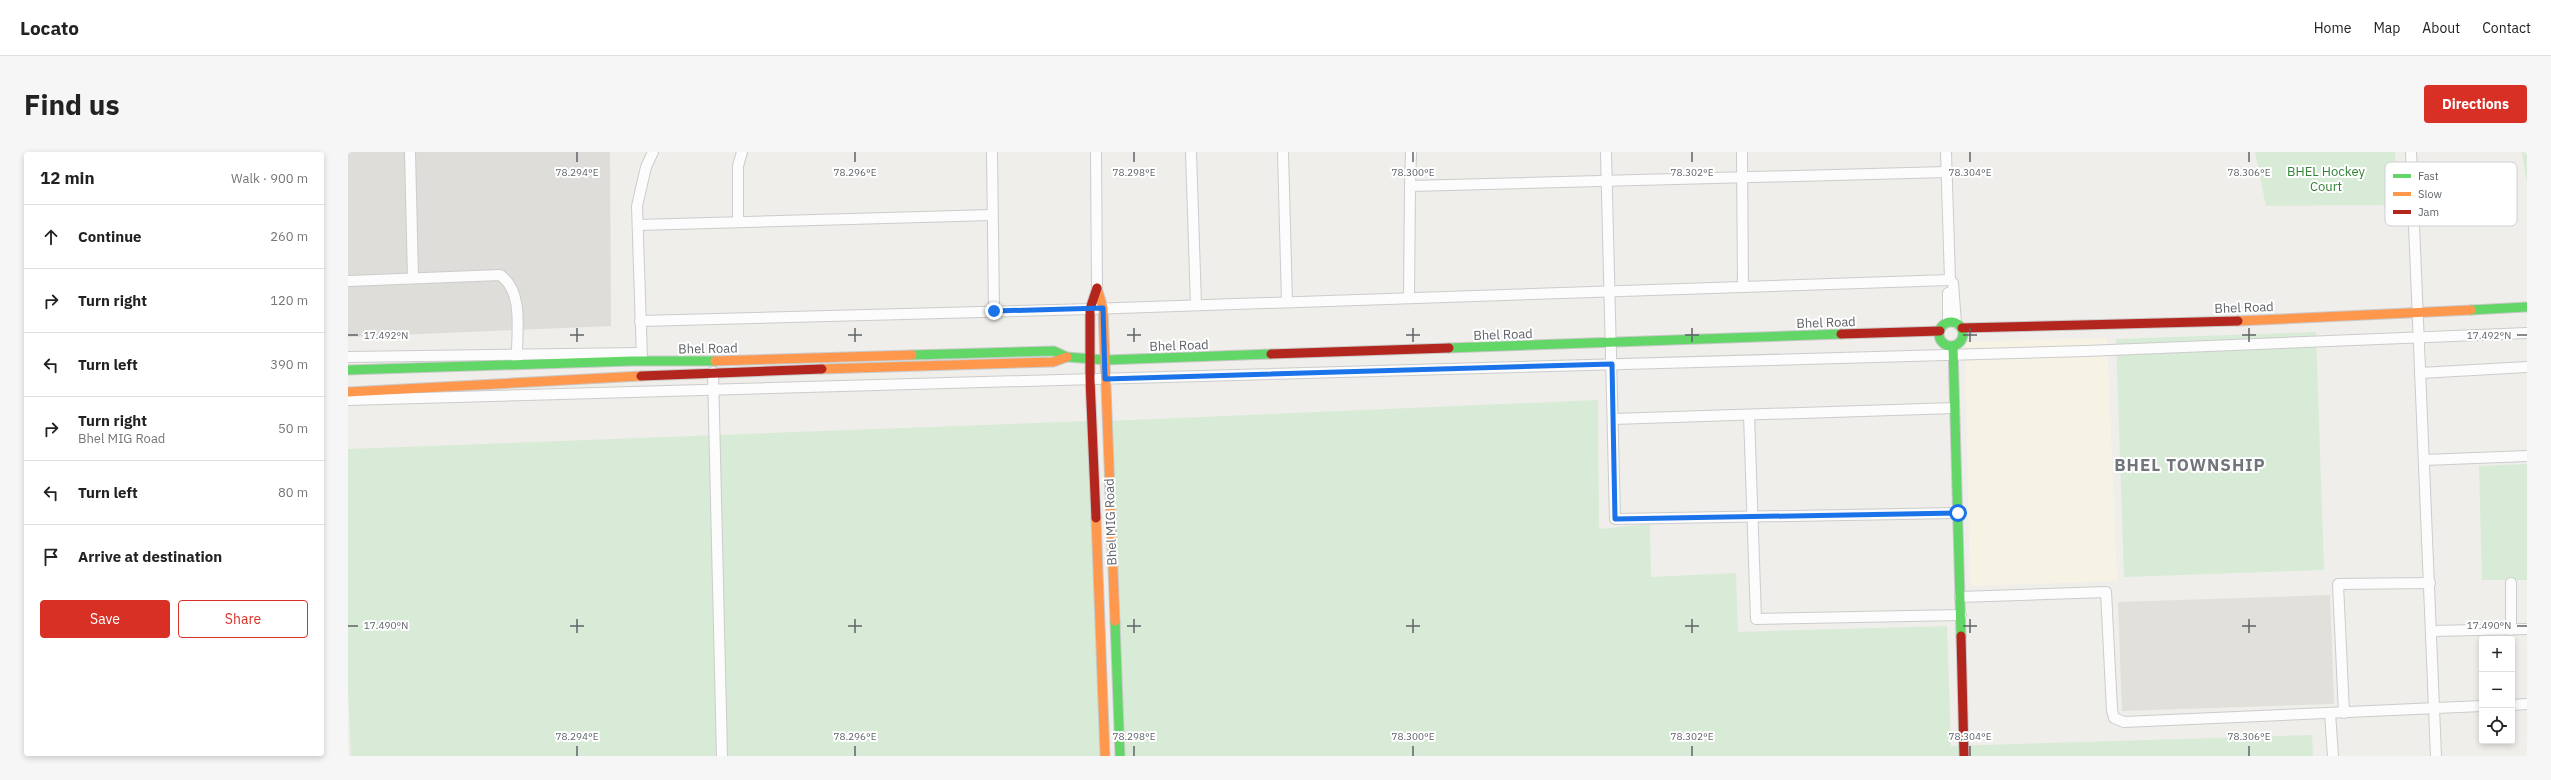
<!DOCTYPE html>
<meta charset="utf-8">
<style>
:root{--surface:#fff;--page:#f6f6f6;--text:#222;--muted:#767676;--line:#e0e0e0;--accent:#d93025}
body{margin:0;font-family:"IBM Plex Sans",sans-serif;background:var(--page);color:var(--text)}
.controls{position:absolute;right:12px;bottom:12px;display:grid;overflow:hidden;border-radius:4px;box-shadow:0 2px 6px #0003}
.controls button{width:36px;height:36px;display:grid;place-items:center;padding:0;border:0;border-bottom:1px solid var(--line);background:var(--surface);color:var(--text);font:20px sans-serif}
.stop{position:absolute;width:12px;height:12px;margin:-9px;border:3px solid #1a73e8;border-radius:50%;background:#fff}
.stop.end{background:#1a73e8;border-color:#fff;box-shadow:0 1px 4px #0008}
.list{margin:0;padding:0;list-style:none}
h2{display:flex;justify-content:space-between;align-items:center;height:52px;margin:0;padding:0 16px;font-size:17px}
h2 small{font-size:13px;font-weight:400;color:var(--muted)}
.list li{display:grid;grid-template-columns:26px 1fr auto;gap:12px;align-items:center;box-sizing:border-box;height:64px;padding:0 16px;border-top:1px solid var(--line)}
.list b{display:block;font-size:15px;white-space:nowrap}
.list p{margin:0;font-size:13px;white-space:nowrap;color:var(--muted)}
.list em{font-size:13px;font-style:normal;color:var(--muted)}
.actions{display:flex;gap:8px;padding:12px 16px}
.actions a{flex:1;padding:9px 0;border:1px solid var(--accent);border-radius:4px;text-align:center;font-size:14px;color:var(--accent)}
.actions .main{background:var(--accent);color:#fff}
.icon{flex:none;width:22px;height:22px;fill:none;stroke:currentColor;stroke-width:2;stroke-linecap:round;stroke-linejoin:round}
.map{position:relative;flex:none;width:2179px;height:604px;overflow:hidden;border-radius:4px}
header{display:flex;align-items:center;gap:24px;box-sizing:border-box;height:56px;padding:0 20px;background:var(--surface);border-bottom:1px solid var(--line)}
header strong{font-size:19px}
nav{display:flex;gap:22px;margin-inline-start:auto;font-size:14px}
.intro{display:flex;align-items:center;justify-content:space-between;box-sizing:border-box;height:96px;padding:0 24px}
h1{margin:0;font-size:28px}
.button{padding:10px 18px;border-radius:4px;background:var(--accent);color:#fff;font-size:14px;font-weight:700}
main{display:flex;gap:24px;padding:0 24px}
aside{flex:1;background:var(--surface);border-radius:4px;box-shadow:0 2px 6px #0003}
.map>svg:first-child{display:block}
</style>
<header>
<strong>Locato</strong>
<nav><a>Home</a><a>Map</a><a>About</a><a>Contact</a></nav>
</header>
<div class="intro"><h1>Find us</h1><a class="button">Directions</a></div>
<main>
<aside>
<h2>12 min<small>Walk · 900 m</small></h2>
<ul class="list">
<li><svg class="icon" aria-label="ahead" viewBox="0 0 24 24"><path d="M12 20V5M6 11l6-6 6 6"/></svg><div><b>Continue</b></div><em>260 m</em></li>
<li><svg class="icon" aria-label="right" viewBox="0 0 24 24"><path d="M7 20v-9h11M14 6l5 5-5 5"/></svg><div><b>Turn right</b></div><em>120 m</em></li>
<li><svg class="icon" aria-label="left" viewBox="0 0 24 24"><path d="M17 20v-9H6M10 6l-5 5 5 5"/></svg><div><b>Turn left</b></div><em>390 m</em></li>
<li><svg class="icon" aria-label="right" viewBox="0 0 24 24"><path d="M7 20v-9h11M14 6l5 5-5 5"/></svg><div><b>Turn right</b><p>Bhel MIG Road</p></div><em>50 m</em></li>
<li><svg class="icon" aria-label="left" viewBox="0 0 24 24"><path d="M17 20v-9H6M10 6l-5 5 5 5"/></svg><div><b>Turn left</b></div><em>80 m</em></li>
<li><svg class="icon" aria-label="arrive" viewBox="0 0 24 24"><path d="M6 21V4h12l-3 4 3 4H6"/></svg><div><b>Arrive at destination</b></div></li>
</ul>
<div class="actions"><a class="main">Save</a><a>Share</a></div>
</aside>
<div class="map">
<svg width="2179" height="604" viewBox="0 0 2179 604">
<rect width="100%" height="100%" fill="#efeeea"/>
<path fill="#f7f3e4" d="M1759,186l10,243 -147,5 -5,-244z"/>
<path fill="#dfddda" d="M0,0h262l1,174 -263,11z"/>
<path fill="#e2e0da" d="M1982,443l4,109 -212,7 -4,-109z"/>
<g fill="#d8ebd6">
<path d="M1907,0h140l2,53 -131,1z"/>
<path d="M2174,0h5v30l-1,-3z"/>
<path d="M1968,180l8,238 -200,7 -8,-238z"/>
<path d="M1250,248l1,129 51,-5 1,53 85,-4 2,59 209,-6 4,120 361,-11 1,21h-1193l-14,-335z"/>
<path d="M741,269l11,335h-749l-3,-67v-240z"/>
<path d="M2179,312v116h-45l-3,-114z"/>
</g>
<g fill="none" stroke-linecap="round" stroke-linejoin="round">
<defs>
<g id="street">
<path d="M62,0l3,126"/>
<path d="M644,0l2,159"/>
<path d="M748,0l1,136"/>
<path d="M843,0l5,153"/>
<path d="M935,0l4,150"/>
<path d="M1258,0l9,367 343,-6"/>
<path d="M1394,0l1,135"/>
<path d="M1598,0l4,128 3,3 3,40"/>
<path d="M2063,0l25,604"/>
<path d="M1062,34l1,-34"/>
<path d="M390,70v-56l4,-14"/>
<path d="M290,73l354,-10"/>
<path d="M1,129l151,-6c25,17 16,59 17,86"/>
<path d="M1600,141v29"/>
<path d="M1061,146l1,-112 537,-14"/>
<path d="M292,169l450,-12 860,-29"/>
<path d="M0,205l293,-4"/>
<path d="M294,207l-5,-153 9,-39 7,-15"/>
<path d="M365,220l9,384"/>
<path d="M2072,221l107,-6"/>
<path d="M0,248l1738,-49 441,-18"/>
<path d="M1401,263l7,204 205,-4"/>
<path d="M1265,267l341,-11"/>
<path d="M2076,308l103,-4"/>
<path d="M2163,431v47"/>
<path d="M1612,445l146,-5 6,118 2,8 10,4 358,-16"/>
<path d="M2083,479l96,-2"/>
<path d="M2164,553l15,-1"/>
<path d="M1982,561l3,43"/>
<path d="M1996,561l-6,-129 92,-1"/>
</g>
<g id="fast">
<path d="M2123,158l56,-3"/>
<circle cx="1603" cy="182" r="12"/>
<path d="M1605,194l8,290"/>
<path d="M1101,196l392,-14"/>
<path d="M564,203l142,-4 13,6 39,3 165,-6"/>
<path d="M0,218l284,-9h83"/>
<path d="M767,469l5,135"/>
</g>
<g id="slow">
<path d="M749,136l6,20 12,313"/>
<path d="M1890,169l233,-11"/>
<path d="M367,209l197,-6"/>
<path d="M474,217l231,-7 14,-5"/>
<path d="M0,240l293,-16"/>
<path d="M748,366l9,238"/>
</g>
<g id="jam">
<path d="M1614,176l276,-7"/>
<path d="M1493,182l99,-3"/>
<path d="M923,202l178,-6"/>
<path d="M293,224l181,-7"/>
<path d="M748,366l-6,-139v-70l7,-21"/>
<path d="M1613,484l3,120"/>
</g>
</defs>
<use href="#street" stroke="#cbcccc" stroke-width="12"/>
<use href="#fast" stroke="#cacacb" stroke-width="11"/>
<use href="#slow" stroke="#cacacb" stroke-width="11"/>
<use href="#jam" stroke="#cacacb" stroke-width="11"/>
<use href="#street" stroke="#fdfcfc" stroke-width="10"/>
<use href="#fast" stroke="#63d668" stroke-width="9"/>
<use href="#slow" stroke="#ff974d" stroke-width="9"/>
<use href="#jam" stroke="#b3261e" stroke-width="9"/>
</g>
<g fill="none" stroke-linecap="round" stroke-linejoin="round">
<path stroke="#1a73e8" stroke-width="5" d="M646,159l109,-3 2,71 507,-15 3,155 343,-6"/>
</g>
<path fill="none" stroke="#5f6368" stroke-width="1.5" d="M229,0v10M507,0v10M786,0v10M1065,0v10M1344,0v10M1622,0v10M1901,0v10M229,176v14M507,176v14M786,176v14M1065,176v14M1344,176v14M1622,176v14M1901,176v14M0,183h10M222,183h14M500,183h14M779,183h14M1058,183h14M1337,183h14M1615,183h14M1894,183h14M2169,183h10M229,467v14M507,467v14M786,467v14M1065,467v14M1344,467v14M1622,467v14M1901,467v14M0,474h10M222,474h14M500,474h14M779,474h14M1058,474h14M1337,474h14M1615,474h14M1894,474h14M2169,474h10M229,594v10M507,594v10M786,594v10M1065,594v10M1344,594v10M1622,594v10M1901,594v10"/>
<g text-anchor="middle" stroke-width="4" stroke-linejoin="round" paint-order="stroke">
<g font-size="13" fill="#348238" stroke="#fff">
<text x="1978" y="24">BHEL Hockey<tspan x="1978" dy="15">Court</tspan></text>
</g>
<g font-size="13" fill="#5f6368" stroke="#fff">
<text transform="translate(1896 155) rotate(-2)" y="5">Bhel Road</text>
<text transform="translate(1478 170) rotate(-2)" y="5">Bhel Road</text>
<text transform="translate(1155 182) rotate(-2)" y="5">Bhel Road</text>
<text transform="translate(831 193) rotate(-2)" y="5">Bhel Road</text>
<text transform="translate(360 196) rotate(-1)" y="5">Bhel Road</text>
<text transform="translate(762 370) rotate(-92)" y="5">Bhel MIG Road</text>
</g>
<g font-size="17" font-weight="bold" letter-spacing="1" fill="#70757a" stroke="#fff">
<text x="1842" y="319">BHEL TOWNSHIP</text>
</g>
</g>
<rect x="2037" y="10" width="132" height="64" rx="6" fill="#fff" stroke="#cfd0d2" stroke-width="1"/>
<rect x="2045" y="22" width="18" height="4" fill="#63d668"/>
<rect x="2045" y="40" width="18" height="4" fill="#ff974d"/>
<rect x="2045" y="58" width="18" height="4" fill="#b3261e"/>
<g font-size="11" fill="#5f6368">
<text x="2070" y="28">Fast</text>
<text x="2070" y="46">Slow</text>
<text x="2070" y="64">Jam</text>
</g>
<g font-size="10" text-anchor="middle" fill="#5f6368" stroke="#fff" stroke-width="4" stroke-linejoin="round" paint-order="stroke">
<text x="229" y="24">78.294°E</text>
<text x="507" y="24">78.296°E</text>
<text x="786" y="24">78.298°E</text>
<text x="1065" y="24">78.300°E</text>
<text x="1344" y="24">78.302°E</text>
<text x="1622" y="24">78.304°E</text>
<text x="1901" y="24">78.306°E</text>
<text x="38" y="187">17.492°N</text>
<text x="2141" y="187">17.492°N</text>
<text x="38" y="477">17.490°N</text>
<text x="2141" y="477">17.490°N</text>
<text x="229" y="588">78.294°E</text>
<text x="507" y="588">78.296°E</text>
<text x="786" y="588">78.298°E</text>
<text x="1065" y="588">78.300°E</text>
<text x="1344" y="588">78.302°E</text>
<text x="1622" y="588">78.304°E</text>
<text x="1901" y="588">78.306°E</text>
</g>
</svg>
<div class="controls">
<button>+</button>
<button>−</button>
<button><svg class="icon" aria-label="locate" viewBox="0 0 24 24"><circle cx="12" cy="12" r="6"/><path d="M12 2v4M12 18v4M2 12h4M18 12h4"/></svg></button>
</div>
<div class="stop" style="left:1610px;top:361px"></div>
<div class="stop end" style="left:646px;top:159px"></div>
</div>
</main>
